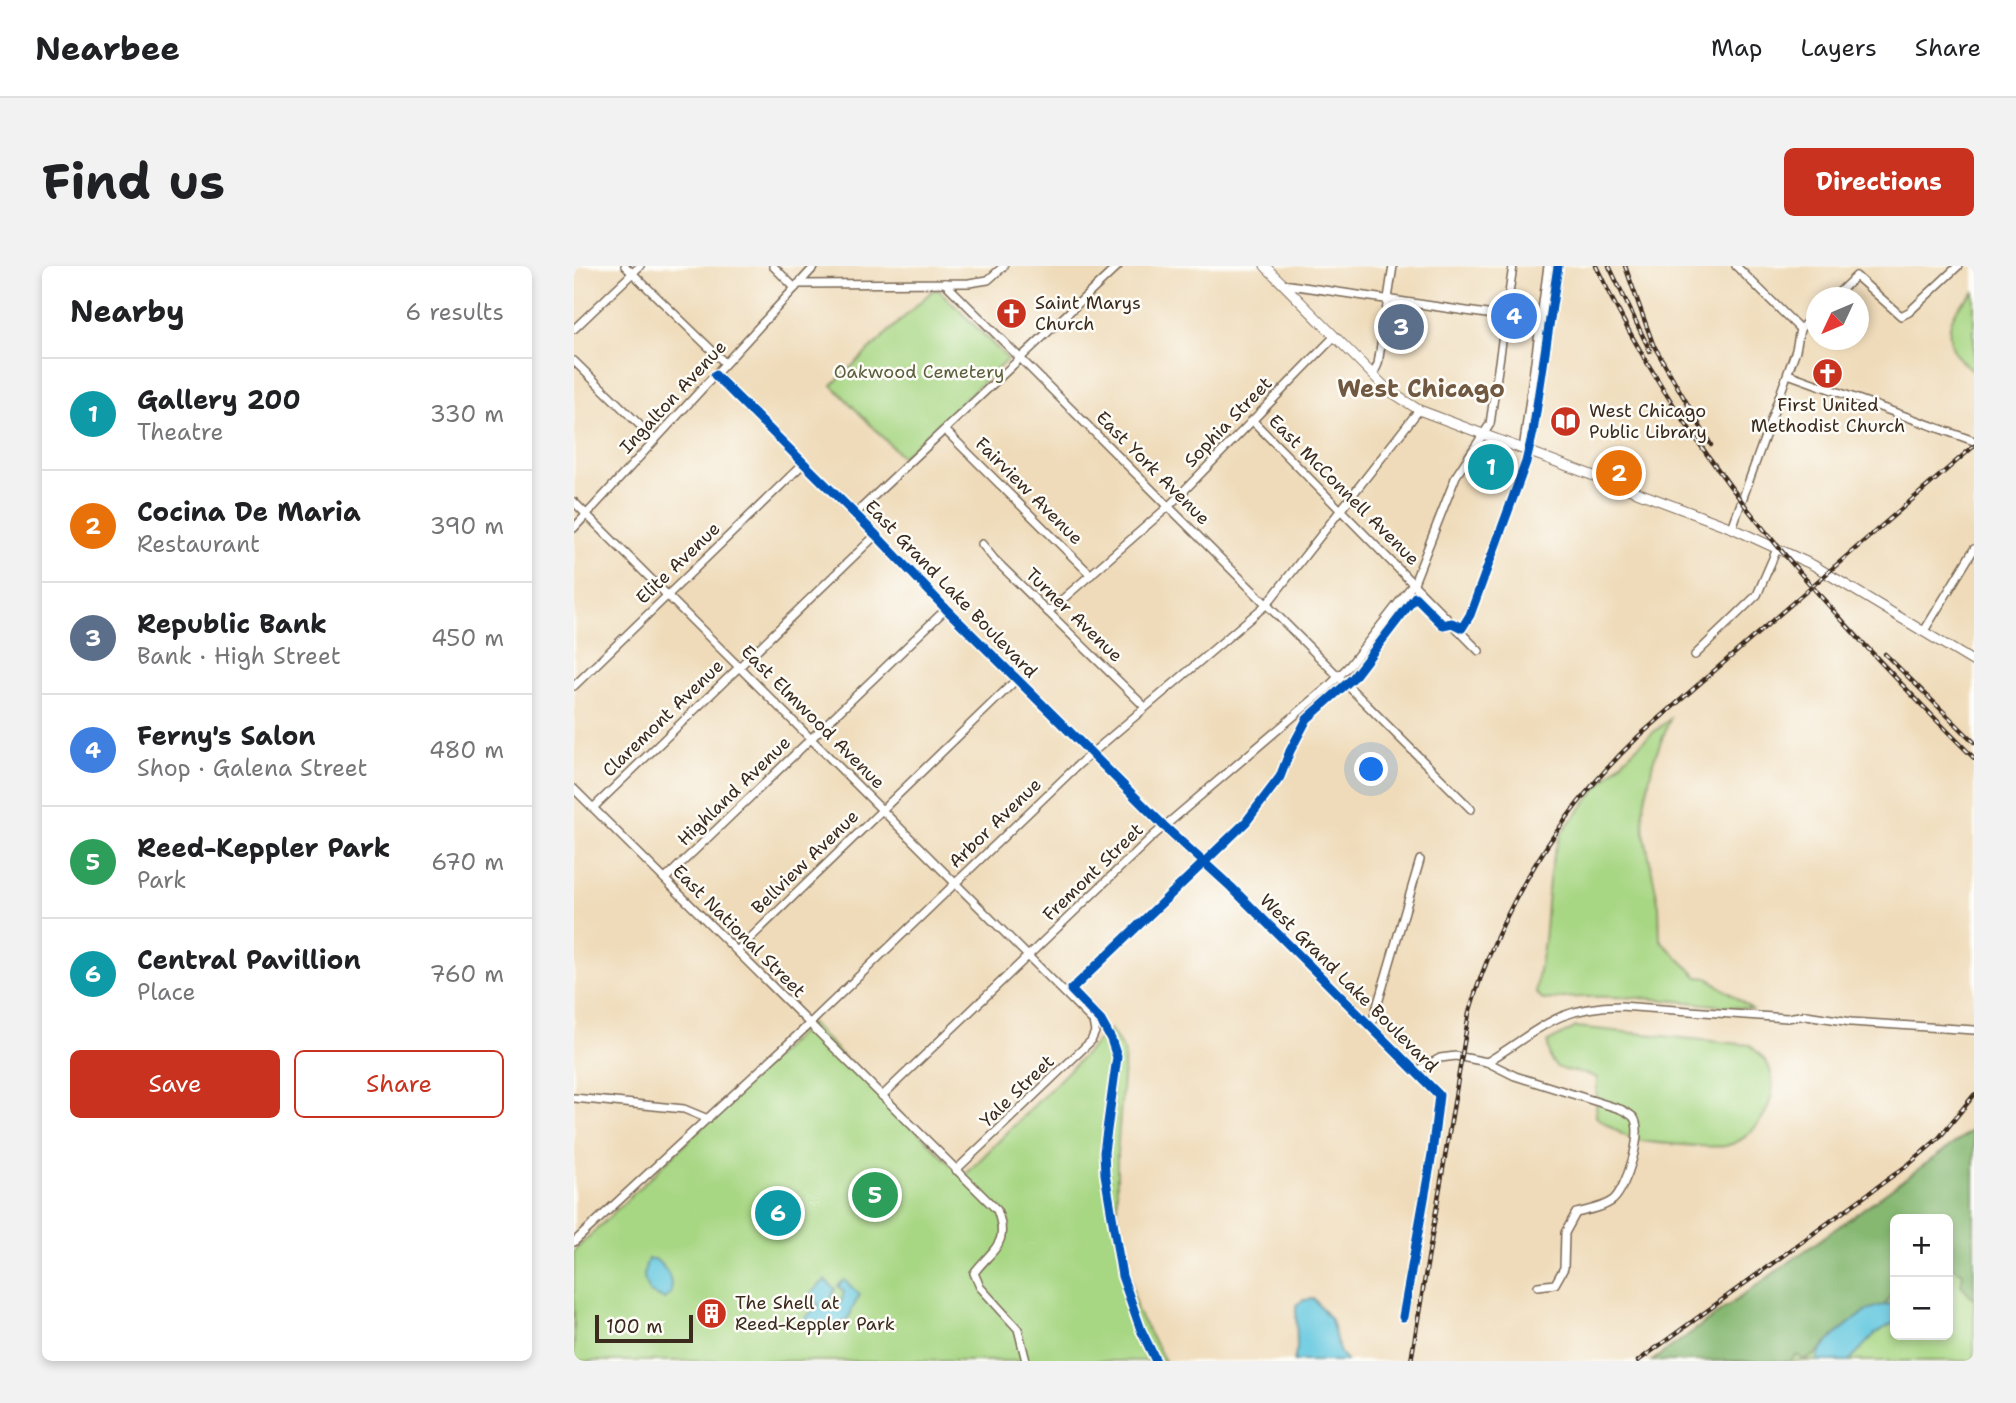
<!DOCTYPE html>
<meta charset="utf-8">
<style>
:root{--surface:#fff;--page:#f2f2f2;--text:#202124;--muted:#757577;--line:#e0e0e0;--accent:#c8321e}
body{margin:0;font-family:"Shantell Sans",sans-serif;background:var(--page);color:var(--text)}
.controls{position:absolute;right:21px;bottom:21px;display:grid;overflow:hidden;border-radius:10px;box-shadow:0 4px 10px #0003}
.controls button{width:63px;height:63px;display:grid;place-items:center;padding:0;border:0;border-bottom:2px solid var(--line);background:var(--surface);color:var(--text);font:35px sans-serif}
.compass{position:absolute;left:1232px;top:21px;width:63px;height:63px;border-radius:50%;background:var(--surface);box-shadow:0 4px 10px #0003;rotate:226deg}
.scale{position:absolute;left:21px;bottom:18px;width:98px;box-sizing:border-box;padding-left:7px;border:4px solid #3b2a1e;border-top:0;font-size:19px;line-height:24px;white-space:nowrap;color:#3b2a1e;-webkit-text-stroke:5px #fdfcf7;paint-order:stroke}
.you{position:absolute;left:798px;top:504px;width:24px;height:24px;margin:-18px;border:5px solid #fff;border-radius:50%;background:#1a73e8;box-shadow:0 0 0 10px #1a73e833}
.badge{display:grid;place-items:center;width:46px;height:46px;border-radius:50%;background:var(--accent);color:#fff;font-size:23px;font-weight:700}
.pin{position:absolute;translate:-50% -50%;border:4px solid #fff;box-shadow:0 2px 7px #0006}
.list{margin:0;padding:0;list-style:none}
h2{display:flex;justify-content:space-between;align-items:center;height:91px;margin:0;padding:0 28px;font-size:30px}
h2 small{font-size:23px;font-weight:400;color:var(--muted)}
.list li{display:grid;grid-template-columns:46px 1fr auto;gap:21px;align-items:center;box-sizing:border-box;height:112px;padding:0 28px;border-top:2px solid var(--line)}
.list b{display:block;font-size:26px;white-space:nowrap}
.list p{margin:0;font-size:23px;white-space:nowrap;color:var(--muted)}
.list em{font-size:23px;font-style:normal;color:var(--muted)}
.actions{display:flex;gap:14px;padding:21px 28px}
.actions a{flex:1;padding:16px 0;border:2px solid var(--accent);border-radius:10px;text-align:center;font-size:24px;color:var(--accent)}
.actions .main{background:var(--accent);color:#fff}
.map{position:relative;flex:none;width:1400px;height:1095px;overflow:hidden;border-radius:10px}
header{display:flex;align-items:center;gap:42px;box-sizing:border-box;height:98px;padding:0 35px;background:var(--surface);border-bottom:2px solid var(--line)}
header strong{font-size:33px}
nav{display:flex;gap:38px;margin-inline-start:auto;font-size:24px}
.intro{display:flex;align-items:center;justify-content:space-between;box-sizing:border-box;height:168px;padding:0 42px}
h1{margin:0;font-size:49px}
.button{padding:18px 32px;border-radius:10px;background:var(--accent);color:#fff;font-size:24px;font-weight:700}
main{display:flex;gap:42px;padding:0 42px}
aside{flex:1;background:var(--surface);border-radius:10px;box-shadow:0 4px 10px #0003}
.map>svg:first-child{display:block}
</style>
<header>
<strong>Nearbee</strong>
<nav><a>Map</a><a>Layers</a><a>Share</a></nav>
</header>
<div class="intro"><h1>Find us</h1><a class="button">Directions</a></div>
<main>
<aside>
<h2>Nearby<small>6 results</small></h2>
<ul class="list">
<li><span class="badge" style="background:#0f9aa8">1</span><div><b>Gallery 200</b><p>Theatre</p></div><em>330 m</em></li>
<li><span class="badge" style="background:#e8710a">2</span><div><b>Cocina De Maria</b><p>Restaurant</p></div><em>390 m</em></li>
<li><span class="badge" style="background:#5c6f8a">3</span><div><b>Republic Bank</b><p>Bank · High Street</p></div><em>450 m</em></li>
<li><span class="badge" style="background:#3f7fe0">4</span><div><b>Ferny's Salon</b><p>Shop · Galena Street</p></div><em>480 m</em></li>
<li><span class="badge" style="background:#2e9e5b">5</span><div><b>Reed-Keppler Park</b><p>Park</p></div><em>670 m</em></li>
<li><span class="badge" style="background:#0f9aa8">6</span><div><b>Central Pavillion</b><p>Place</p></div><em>760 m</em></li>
</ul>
<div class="actions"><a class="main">Save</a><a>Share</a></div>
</aside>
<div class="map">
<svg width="1400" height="1095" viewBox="0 0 1400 1095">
<rect width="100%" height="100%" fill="#fdfcf7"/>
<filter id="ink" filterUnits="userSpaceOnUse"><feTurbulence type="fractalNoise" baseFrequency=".0143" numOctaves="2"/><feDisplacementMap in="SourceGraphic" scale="14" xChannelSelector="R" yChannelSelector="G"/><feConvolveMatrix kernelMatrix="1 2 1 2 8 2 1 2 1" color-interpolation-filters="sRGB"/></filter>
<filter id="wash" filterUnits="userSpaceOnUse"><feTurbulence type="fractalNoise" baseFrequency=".00686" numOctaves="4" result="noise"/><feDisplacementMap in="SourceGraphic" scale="28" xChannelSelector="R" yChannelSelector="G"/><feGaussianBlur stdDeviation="1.57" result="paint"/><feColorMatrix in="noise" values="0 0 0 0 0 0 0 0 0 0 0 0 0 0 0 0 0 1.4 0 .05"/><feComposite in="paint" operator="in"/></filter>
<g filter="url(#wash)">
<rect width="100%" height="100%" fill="#efdbba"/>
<g fill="#a8d784" stroke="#728051" stroke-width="2" fill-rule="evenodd">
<path d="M365,24l69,69 -106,98 -70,-72 100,-94z"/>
<path d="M1400,26v78c-24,-12 -32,-40 -16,-62 4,-6 11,-11 16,-16z"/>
<path d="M1096,453l-17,43 -10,48 1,22 15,74 1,33 6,7 32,31 10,1 44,31c-69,-7 -140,-18 -209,-9l-7,-7c1,-18 6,-35 8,-53 4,-34 2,-73 17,-105 4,-9 12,-17 19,-25 26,-34 56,-65 90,-91z"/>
<path d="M236,757l153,154 147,-148 15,24 -8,100v59l20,99 28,50h-591v-110z"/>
<path d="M1002,761l174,18c6,6 14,12 18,20 15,30 -10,74 -43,81 -12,2 -80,-3 -92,-7 -13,-4 -26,-15 -37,-22l1,-39c-24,-13 -49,3 -49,-36z"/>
<path d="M1400,863v232h-322l278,-200zM1321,953h53v116h-53z"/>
</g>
<path fill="#86b872" stroke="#607148" stroke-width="2" d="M1400,863v170l-13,-14 2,-12 -15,-8v-46h-53v68l-10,18c-22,6 -43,24 -60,39 -7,8 -11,13 -21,16l-7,-5 -8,6h-137z"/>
<g fill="#62c7df" stroke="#4e787e" stroke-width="2">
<path d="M74,993h7c13,11 17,18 16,35l-7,5 -14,-6c-8,-13 -7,-21 -2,-34z"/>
<path d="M251,1014l10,9 -6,14 8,2 4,-3 3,-10 -6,-6 6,-6 16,15c-5,7 -7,13 -10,20 -10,19 -33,19 -49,7l18,-17 -10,-10z"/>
<path d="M740,1033l17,21 8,31 7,10h-52l3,-13 -1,-43 8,-5z"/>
<path d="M1321,1037v19l-20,12 -26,27h-32c0,-14 42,-47 56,-53 7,-3 15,-3 22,-5z"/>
</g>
</g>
<g filter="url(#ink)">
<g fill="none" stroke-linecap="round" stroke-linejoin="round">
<defs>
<g id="minor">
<path d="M51,0l100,97"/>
<path d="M199,0l22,22"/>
<path d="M1162,0l64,63"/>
<path d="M371,17l526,526"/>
<path d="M224,18l171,-1 19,-3 16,-14"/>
<path d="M709,18l224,33"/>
<path d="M1259,32l23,-22 45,40 8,-4 49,-46"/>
<path d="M0,63l66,-63"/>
<path d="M0,95l80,78"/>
<path d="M1214,108l186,67"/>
<path d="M141,109l161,160 70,74 109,108 109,109 67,61 208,208 -7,59 -29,163"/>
<path d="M799,109l5,-11 15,-98"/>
<path d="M678,154l227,231"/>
<path d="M371,164l146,145"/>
<path d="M949,184l25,-184"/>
<path d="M0,236l519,519 2,11 -4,9 -135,129"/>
<path d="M281,248l263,-248"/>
<path d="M0,262l241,-262"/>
<path d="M1158,262l64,-178 4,-21 16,-16"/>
<path d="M408,278l12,15 151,148"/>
<path d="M474,346l121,-106 166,-170"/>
<path d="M1350,365l50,-82"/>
<path d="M1121,389l62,-60 20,-46"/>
<path d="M0,420l230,-223"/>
<path d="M0,523l423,421c13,35 -4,38 -23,63l6,14 38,42 8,32"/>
<path d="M19,542l283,-273"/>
<path d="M91,613l281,-270"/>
<path d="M163,685l280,-272"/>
<path d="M797,761l49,-167"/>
<path d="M913,796c52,-31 67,-55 133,-56l167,12 19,-3 45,7 123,8"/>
<path d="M841,806l25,-14 16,-2 31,6 28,14 105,33c4,2 11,5 14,9 10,15 -8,71 -21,82 -10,8 -25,10 -37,13l-11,20 -1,35 -9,16 -17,2"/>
<path d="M308,830l271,-260 175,-149 22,-22 64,-82 42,-107 34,-52 23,-158"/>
<path d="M0,832l110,11 24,10"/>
<path d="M0,976l229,-212 276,-266 188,-160 152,-194"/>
</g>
<path id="major" d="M691,0l123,124 31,20 313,118 81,37 161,97"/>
</defs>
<use href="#minor" stroke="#7a6855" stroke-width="10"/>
<use href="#major" stroke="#7a6855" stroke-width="11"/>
<use href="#minor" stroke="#fff" stroke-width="7"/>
<use href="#major" stroke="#fff" stroke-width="9"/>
<defs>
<g id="rail">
<path d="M1022,0c88,190 231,345 378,492"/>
<path d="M1035,0l41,85"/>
<path d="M1051,0l28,78 58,101"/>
<path d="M1311,388l89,88"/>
<path d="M837,1095l58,-348c31,-105 91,-202 170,-277l335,-290"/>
<path d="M1064,1095l271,-197 30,-26 35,-43"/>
</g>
</defs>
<use href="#rail" stroke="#3b2a1e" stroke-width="4.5"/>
<use href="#rail" stroke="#fdfcf7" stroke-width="2" stroke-dasharray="5" stroke-linecap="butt"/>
<defs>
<g id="cycleway">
<path d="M141,109l161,160 70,74 109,108 109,109 67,61 208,208 -7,59 -29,163"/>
<path d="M582,1095l-15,-31 -19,-54 -17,-102 -1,-22 13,-95 -6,-18 -10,-18 -30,-31 175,-168 34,-45 10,-26 17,-32 46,-41 62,-81 28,28 9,-2 10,5 8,-13 56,-153 7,-30 25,-166"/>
</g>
</defs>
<use href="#cycleway" stroke="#fdfcf7" stroke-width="13"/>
<use href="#cycleway" stroke="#0057b8" stroke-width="9"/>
</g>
</g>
<defs>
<symbol id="church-disc" viewBox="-11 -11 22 22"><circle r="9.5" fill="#c8321e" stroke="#fdfcf7"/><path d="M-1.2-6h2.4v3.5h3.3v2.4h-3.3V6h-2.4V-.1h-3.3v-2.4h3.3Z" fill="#fff"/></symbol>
<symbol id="library-disc" viewBox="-11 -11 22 22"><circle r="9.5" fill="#c8321e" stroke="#fdfcf7"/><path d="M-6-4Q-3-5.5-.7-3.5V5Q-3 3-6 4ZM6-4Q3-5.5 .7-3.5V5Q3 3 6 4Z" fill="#fff"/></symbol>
<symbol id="building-disc" viewBox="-11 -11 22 22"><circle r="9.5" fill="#c8321e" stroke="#fdfcf7"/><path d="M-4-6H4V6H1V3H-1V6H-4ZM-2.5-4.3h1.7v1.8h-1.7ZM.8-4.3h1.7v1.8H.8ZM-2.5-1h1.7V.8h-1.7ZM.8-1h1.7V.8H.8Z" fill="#fff"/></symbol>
</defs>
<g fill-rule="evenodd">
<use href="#church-disc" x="420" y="30" width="35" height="35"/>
<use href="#church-disc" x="1236" y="90" width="35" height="35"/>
<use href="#library-disc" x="974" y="138" width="35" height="35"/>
<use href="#building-disc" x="120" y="1030" width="35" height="35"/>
</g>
<g text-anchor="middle" stroke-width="5" stroke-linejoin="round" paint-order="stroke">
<g font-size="18" fill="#3b2a1e" stroke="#fdfcf7" text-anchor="start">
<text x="461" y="43">Saint Marys<tspan x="461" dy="21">Church</tspan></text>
<text x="1254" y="145" text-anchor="middle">First United<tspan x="1254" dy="21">Methodist Church</tspan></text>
<text x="1015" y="151">West Chicago<tspan x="1015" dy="21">Public Library</tspan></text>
<text x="161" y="1043">The Shell at<tspan x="161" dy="21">Reed-Keppler Park</tspan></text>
</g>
<g font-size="18" fill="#5c5e3d" stroke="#fdfcf7">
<text x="345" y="112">Oakwood Cemetery</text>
</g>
<g font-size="18" fill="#3b2a1e" stroke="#fdfcf7">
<text transform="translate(99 131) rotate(-47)" y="6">Ingalton Avenue</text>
<text transform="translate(654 156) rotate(-46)" y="6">Sophia Street</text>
<text transform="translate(579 202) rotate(45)" y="6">East York Avenue</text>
<text transform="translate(770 224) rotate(45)" y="6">East McConnell Avenue</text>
<text transform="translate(455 225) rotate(45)" y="6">Fairview Avenue</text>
<text transform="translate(104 297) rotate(-44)" y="6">Elite Avenue</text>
<text transform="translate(377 323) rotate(46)" y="6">East Grand Lake Boulevard</text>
<text transform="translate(500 349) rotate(44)" y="6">Turner Avenue</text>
<text transform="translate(239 451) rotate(45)" y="6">East Elmwood Avenue</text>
<text transform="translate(89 452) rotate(-44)" y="6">Claremont Avenue</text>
<text transform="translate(160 525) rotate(-44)" y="6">Highland Avenue</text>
<text transform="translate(421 557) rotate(-44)" y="6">Arbor Avenue</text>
<text transform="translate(231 596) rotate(-44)" y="6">Bellview Avenue</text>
<text transform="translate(519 606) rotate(-44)" y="6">Fremont Street</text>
<text transform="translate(165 665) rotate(45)" y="6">East National Street</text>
<text transform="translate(775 717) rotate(45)" y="6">West Grand Lake Boulevard</text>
<text transform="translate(443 825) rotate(-44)" y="6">Yale Street</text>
</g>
<g font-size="24" font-weight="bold" fill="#705841" stroke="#fdfcf7">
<text x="847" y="131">West Chicago</text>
</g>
</g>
</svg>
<div class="controls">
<button>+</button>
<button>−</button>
</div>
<svg class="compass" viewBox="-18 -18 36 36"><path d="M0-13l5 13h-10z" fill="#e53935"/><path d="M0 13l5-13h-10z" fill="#757577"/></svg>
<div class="scale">100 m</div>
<div class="you"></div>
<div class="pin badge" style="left:917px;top:201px;background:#0f9aa8">1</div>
<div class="pin badge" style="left:1045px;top:207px;background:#e8710a">2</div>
<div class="pin badge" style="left:827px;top:61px;background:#5c6f8a">3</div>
<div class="pin badge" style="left:940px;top:50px;background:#3f7fe0">4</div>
<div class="pin badge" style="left:301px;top:929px;background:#2e9e5b">5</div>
<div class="pin badge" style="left:204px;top:947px;background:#0f9aa8">6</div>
</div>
</main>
